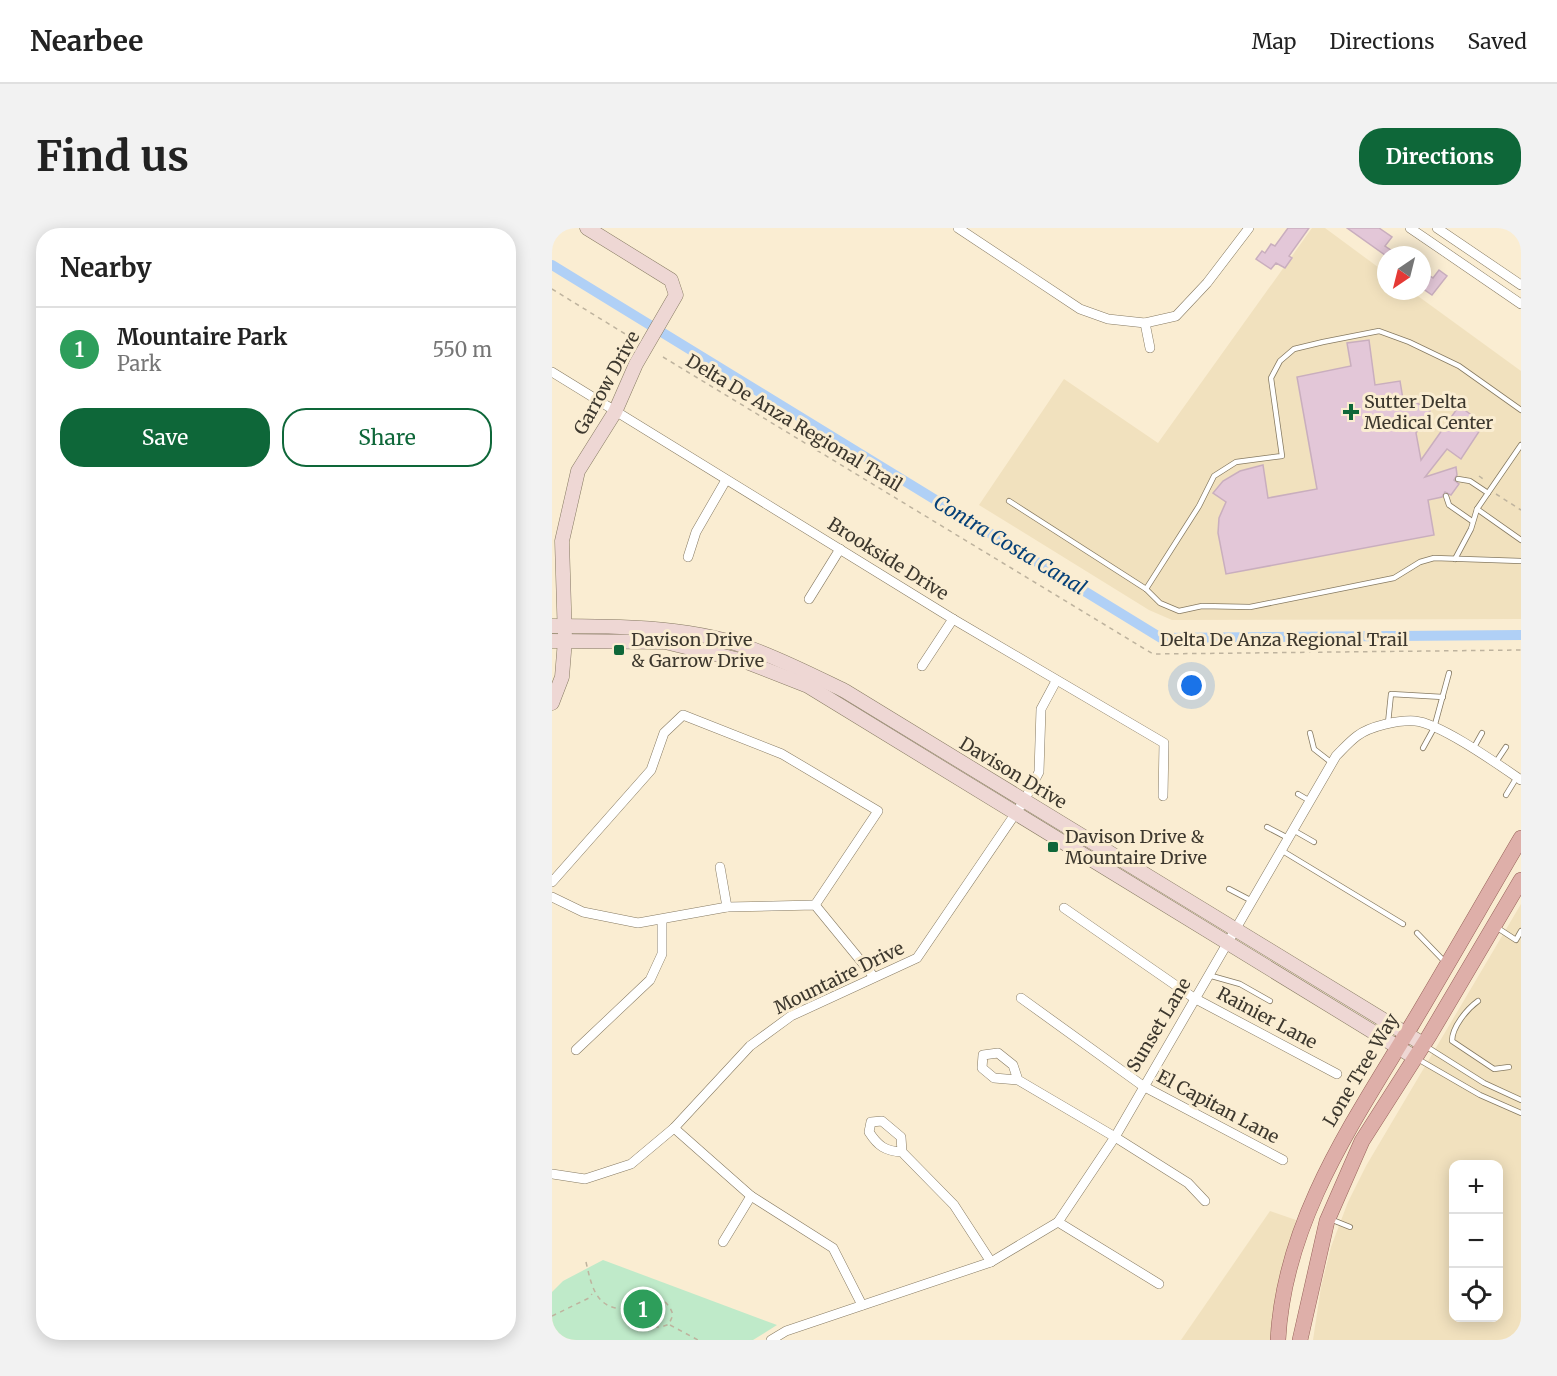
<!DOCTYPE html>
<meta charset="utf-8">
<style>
:root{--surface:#fff;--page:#f2f2f2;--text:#222;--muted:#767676;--line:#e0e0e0;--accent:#0e6739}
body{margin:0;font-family:Merriweather,serif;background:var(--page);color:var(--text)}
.controls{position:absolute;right:18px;bottom:18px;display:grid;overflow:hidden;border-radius:12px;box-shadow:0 3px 15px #0003}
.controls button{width:54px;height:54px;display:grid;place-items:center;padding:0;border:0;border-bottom:2px solid var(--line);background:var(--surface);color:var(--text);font:30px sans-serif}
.compass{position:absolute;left:825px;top:18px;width:54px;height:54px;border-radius:50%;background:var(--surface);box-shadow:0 3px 15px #0003;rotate:215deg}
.you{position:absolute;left:640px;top:458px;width:21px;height:21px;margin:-15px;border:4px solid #fff;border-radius:50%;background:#1a73e8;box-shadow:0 0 0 9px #1a73e833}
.badge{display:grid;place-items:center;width:39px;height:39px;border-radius:50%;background:var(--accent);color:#fff;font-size:20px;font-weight:700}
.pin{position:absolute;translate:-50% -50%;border:3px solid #fff;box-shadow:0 2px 6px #0006}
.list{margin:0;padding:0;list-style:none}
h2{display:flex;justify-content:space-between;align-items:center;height:78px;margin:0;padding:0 24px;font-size:26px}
h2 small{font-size:20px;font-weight:400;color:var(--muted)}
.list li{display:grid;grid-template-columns:39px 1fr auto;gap:18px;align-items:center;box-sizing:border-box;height:84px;padding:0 24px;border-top:2px solid var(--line)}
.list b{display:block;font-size:22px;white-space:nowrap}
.list p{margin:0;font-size:20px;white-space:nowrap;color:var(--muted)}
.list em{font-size:20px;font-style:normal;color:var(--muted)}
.actions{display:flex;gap:12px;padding:18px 24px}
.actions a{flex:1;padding:14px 0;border:2px solid var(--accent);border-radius:24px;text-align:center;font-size:21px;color:var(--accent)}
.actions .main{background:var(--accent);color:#fff}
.icon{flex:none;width:33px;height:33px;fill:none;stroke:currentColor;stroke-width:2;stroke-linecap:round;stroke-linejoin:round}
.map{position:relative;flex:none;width:969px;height:1112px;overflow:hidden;border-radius:24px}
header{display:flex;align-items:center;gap:36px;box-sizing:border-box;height:84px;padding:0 30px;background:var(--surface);border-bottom:2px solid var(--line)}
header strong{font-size:28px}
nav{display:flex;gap:33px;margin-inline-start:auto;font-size:21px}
.intro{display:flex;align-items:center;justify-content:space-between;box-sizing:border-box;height:144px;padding:0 36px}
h1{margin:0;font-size:42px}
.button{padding:15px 27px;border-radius:24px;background:var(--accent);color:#fff;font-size:21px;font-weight:700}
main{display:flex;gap:36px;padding:0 36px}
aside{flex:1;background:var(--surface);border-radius:24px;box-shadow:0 3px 15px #0003}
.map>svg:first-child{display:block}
</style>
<header>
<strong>Nearbee</strong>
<nav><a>Map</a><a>Directions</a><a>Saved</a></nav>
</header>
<div class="intro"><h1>Find us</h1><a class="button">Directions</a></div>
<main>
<aside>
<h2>Nearby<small></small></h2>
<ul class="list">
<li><span class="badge" style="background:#2e9e5b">1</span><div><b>Mountaire Park</b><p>Park</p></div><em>550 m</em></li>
</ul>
<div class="actions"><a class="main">Save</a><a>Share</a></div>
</aside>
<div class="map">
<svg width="969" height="1112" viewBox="0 0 969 1112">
<rect width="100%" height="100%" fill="#faedd2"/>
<g fill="#f1e1be" fill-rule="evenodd">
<path d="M760,0h13l61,45v18h25l110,80v248l-349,1 -23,-10 -170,-105 85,-126 94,64z"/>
<path d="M969,676v436h-208l8,-53 10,-40 17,-45 18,-36zM902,936h44v154h-44z"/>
<path d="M718,983l26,9 -25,120h-90z"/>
</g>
<path fill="#bfeac9" d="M51,1032l174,65 -24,15h-201v-48l11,-11z"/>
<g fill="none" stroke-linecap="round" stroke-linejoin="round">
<path stroke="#b0d0f6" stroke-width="10" d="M0,37l609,373 360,-3"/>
</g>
<g fill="#e3c7d8" stroke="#c9aebe" stroke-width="1.5">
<path d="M736,0h21l-20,28 3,2 -7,10 -9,-5 -5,6 -15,-10 6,-8 3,2 6,-9 4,2z"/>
<path d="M795,0h32l13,9 -7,9 13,9h-13z"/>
<path d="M887,42l8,6 -15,19 -10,-7v-17l11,7z"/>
<path d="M817,112l6,45 25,-4 3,18 5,-2 22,14 -14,22 5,27 38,-54 25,18 -23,35 -14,-10 -22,28 31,-10 1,8 -3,5 5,4 -8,11 -6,-3 -3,5 -14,3 6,35 -208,39 -8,-41 1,-15 7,-16 -13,-9 10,-12 17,-10 23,-6 5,33 49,-9 -20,-112 54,-11 -4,-23z"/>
</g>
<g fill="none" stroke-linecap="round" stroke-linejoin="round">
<defs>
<g id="lane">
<path d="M969,217l-44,64 44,31"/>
<path d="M906,251l12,2 18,12"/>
<path d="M894,268l3,9 23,16"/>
<path d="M457,273l137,88 14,14 19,8 23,-5 48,1 144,-29 26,-16 14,-4 87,3"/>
<path d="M903,331l16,-30 6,-20"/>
<path d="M594,361l53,-83 15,-30 22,-14 46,-6 -11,-78 9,-17 14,-12 29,-7 56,-11 30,11 50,24 62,44"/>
<path d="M836,495l3,-29 52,3"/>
<path d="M758,505l4,16 18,14"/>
<path d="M871,520l11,-20 15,-55"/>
<path d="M921,521l9,-16"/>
<path d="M944,534l10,-15"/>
<path d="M746,566l12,7"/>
<path d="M954,567l11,-18"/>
<path d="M715,599l21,11"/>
<path d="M741,602l21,12"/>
<path d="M729,622l122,74"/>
<path d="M677,661l23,12"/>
<path d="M944,699l20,13 5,-9"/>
<path d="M865,705l28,29"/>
<path d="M656,747l32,9 30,17"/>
<path d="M926,773c-11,8 -26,26 -26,40l42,28 15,-2"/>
<path d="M875,819l57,36 37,17"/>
<path d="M864,830l64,37 41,18"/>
<path d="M778,991l20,8"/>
</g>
<g id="street">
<path d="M406,0l122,81 28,10 37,4 31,-7 31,-33 42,-55"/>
<path d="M858,0l111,76"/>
<path d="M885,0l84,57"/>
<path d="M593,95l5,25"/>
<path d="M0,144l401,247 211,124 -1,53"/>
<path d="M136,329l8,-25 30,-52"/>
<path d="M257,371l31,-50"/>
<path d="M370,438l31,-47"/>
<path d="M168,639l7,40"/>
<path d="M0,654l99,-112 13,-37 19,-18 99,39 96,57 -63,94"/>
<path d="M0,669l31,15 55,11 89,-16 88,-2 59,72"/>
<path d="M512,680l130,90 143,76"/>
<path d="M469,770l122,88 140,74"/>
<path d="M24,822l74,-70 12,-26v-33"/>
<path d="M466,852l-5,-15 -15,-12 -15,2 -1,13 12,10 24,2 97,57 73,46 17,18"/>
<path d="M122,900l77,68 82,52 29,57"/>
<path d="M350,924l-1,-15 -19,-16 -11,1 -2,10c9,14 16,19 33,20l52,53 37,57"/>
<path d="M0,946l33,5 46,-15 43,-36 76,-82 41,-30 126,-58 107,-157 15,-29 2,-63 15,-28"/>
<path d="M506,994l101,62"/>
<path d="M171,1014l28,-46"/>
<path d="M219,1112l15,-9 205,-69 67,-40 57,-85 221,-381c7,-7 13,-14 21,-20 13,-10 41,-16 58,-15 25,2 84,44 106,59"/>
</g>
<g id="secondary">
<path d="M0,398c63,0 132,0 192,20 35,12 68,29 101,45l578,353"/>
<path d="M0,413l113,1 79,19 64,25 606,371"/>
<path d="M0,475l10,-26 3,-37 -3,-99 16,-70 37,-59 21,-48 40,-69 -5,-15 -84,-52"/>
</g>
<g id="primary">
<path d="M726,1112c6,-118 74,-216 133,-314 37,-62 73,-125 110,-188"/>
<path d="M748,1112l27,-119 35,-80 67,-105 92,-156"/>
</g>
</defs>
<use href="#lane" stroke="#867a62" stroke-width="6"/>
<use href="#street" stroke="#867a62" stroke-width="10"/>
<use href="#secondary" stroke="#867a62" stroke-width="15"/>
<use href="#primary" stroke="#976259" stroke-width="16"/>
<g stroke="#beb39e" stroke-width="1.5" stroke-dasharray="4.5 4.5" stroke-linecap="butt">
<path d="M0,61l83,51"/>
<path d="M111,129l490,297 368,-4"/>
<path d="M927,248l7,5"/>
<path d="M944,266l25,16"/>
<path d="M34,1034c6,26 10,48 42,47"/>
<path d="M88,1065c15,1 28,6 33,22l-4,9c-16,9 -45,-3 -39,-24z"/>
<path d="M0,1088l37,-18 3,-4"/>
<path d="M118,1097l28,15"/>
</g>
<use href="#lane" stroke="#fff" stroke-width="4.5"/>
<use href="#street" stroke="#fff" stroke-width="9"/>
<use href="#secondary" stroke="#eed7d4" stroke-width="14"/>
<use href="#primary" stroke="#deafa9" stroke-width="15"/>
</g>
<g fill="#0e6739" stroke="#faedd2" stroke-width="2">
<path d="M796 175h6v6h6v6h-6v6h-6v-6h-6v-6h6z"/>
<rect x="61" y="416" width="12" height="12" rx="3"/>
<rect x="495" y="613" width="12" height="12" rx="3"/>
</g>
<g text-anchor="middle" stroke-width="6" stroke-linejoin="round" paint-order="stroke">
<g font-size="18" fill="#3d382e" stroke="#faedd2">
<text transform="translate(55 155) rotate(-61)" y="6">Garrow Drive</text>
<text transform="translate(242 195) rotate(31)" y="6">Delta De Anza Regional Trail</text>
<text transform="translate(336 331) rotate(32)" y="6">Brookside Drive</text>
<text x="732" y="418">Delta De Anza Regional Trail</text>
<text transform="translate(461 545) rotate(31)" y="6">Davison Drive</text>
<text transform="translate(287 750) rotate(-26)" y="6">Mountaire Drive</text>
<text transform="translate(715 790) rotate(28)" y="6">Rainier Lane</text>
<text transform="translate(607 797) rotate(-59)" y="6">Sunset Lane</text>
<text transform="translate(809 842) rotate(-59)" y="6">Lone Tree Way</text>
<text transform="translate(666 879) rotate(28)" y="6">El Capitan Lane</text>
</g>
<g font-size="18" fill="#3d382e" stroke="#faedd2" text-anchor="start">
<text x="812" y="180">Sutter Delta<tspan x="812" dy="21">Medical Center</tspan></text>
<text x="79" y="418">Davison Drive<tspan x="79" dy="21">&amp; Garrow Drive</tspan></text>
<text x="513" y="615">Davison Drive &amp;<tspan x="513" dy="21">Mountaire Drive</tspan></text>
</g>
<g font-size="20" font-style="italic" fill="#064178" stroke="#faedd2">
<text transform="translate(458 317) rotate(31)" y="7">Contra Costa Canal</text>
</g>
</g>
</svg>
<div class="controls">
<button>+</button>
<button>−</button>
<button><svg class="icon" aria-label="locate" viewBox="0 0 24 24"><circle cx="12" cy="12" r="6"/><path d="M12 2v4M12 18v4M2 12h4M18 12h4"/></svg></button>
</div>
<svg class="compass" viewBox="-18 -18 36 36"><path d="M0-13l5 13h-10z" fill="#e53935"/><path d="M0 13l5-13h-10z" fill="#767676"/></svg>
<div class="you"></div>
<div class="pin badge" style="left:91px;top:1081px;background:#2e9e5b">1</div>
</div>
</main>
